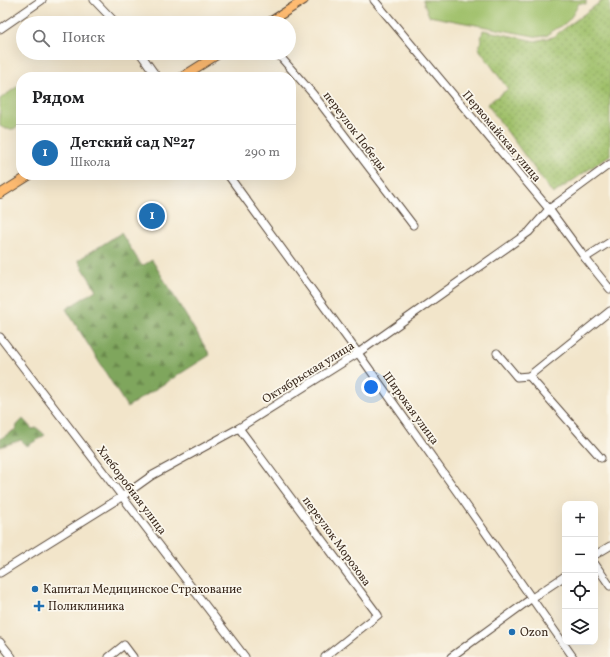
<!DOCTYPE html>
<html lang="ru">
<meta charset="utf-8">
<style>
:root{--surface:#fff;--page:#f2f2f2;--text:#202124;--muted:#757577;--line:#e0e0e0;--accent:#1f6fb2}
body{margin:0;font-family:Vollkorn,serif;background:var(--page);color:var(--text)}
.controls{position:absolute;right:12px;bottom:12px;display:grid;overflow:hidden;border-radius:8px;box-shadow:0 4px 16px #0002}
.controls button{width:36px;height:36px;display:grid;place-items:center;padding:0;border:0;border-bottom:1px solid var(--line);background:var(--surface);color:var(--text);font:20px sans-serif}
.you{position:absolute;left:371px;top:387px;width:14px;height:14px;margin:-10px;border:3px solid #fff;border-radius:50%;background:#1a73e8;box-shadow:0 0 0 6px #1a73e833}
.badge{display:grid;place-items:center;width:26px;height:26px;border-radius:50%;background:var(--accent);color:#fff;font-size:13px;font-weight:700}
.pin{position:absolute;translate:-50% -50%;border:2px solid #fff;box-shadow:0 1px 4px #0006}
.list{margin:0;padding:0;list-style:none}
h2{display:flex;justify-content:space-between;align-items:center;height:52px;margin:0;padding:0 16px;font-size:17px}
h2 small{font-size:13px;font-weight:400;color:var(--muted)}
.list li{display:grid;grid-template-columns:26px 1fr auto;gap:12px;align-items:center;box-sizing:border-box;height:56px;padding:0 16px;border-top:1px solid var(--line)}
.list b{display:block;font-size:15px;white-space:nowrap}
.list p{margin:0;font-size:13px;white-space:nowrap;color:var(--muted)}
.list em{font-size:13px;font-style:normal;color:var(--muted)}
.icon{flex:none;width:22px;height:22px;fill:none;stroke:currentColor;stroke-width:2;stroke-linecap:round;stroke-linejoin:round}
.map{position:relative;flex:none;width:610px;height:657px;overflow:hidden}
.search{position:absolute;background:var(--surface);box-shadow:0 4px 16px #0002;left:16px;top:16px;width:280px;height:44px;display:flex;align-items:center;gap:10px;box-sizing:border-box;padding:0 14px;border-radius:22px;color:var(--muted);font-size:15px}
.panel{position:absolute;background:var(--surface);box-shadow:0 4px 16px #0002;left:16px;top:72px;width:280px;height:108px;border-radius:16px}
.map>svg:first-child{display:block}
</style>
<div class="map">
<svg width="610" height="657" viewBox="0 0 610 657">
<defs>
<pattern id="grass-dots" width="8" height="8" patternUnits="userSpaceOnUse"><rect width="8" height="8" fill="#9fc069"/><path d="M2 2h.1M6 6h.1" fill="none" stroke="#839c56" stroke-width="1.8" stroke-linecap="round"/></pattern>
<pattern id="forest-firs" width="22" height="20" patternUnits="userSpaceOnUse"><rect width="22" height="20" fill="#7fa65d"/><path d="M5 1l3.5 6h-7zM16 11l3.5 6h-7z" fill="#69874c"/></pattern>
</defs>
<rect width="100%" height="100%" fill="#fbf7ec"/>
<filter id="ink" filterUnits="userSpaceOnUse"><feTurbulence type="fractalNoise" baseFrequency=".025" numOctaves="2"/><feDisplacementMap in="SourceGraphic" scale="8" xChannelSelector="R" yChannelSelector="G"/><feConvolveMatrix kernelMatrix="1 2 1 2 8 2 1 2 1" color-interpolation-filters="sRGB"/></filter>
<filter id="wash" filterUnits="userSpaceOnUse"><feTurbulence type="fractalNoise" baseFrequency=".012" numOctaves="4" result="noise"/><feDisplacementMap in="SourceGraphic" scale="16" xChannelSelector="R" yChannelSelector="G"/><feGaussianBlur stdDeviation="0.9" result="paint"/><feColorMatrix in="noise" values="0 0 0 0 0 0 0 0 0 0 0 0 0 0 0 0 0 1.4 0 .05"/><feComposite in="paint" operator="in"/></filter>
<g filter="url(#wash)">
<rect width="100%" height="100%" fill="#f2e5ca"/>
<path fill="url(#grass-dots)" stroke="#6d7544" d="M603,0h7v155l-57,39 -66,-90 21,-15 -29,-40 4,-19 52,11 18,-4z"/>
<g fill="url(#forest-firs)" stroke="#5d683e">
<path d="M121,233l21,33 10,-6 58,95 -83,52 -61,-98 30,-19 -18,-30z"/>
<path d="M23,419l9,10 5,-1 8,7 -18,11 -6,-6 -21,7v-8l16,-10 1,-4z"/>
</g>
<g fill="#9fc069" stroke="#6d7544">
<path d="M423,0h163v4l-7,-1c-4,8 -8,16 -15,21 -5,5 -12,4 -16,11l-9,2 -110,-21z"/>
<path d="M21,84v41c-7,5 -14,6 -21,1v-27z"/>
</g>
</g>
<g filter="url(#ink)">
<g fill="none" stroke-linecap="round" stroke-linejoin="round">
<defs>
<g id="minor">
<path d="M94,0l22,23"/>
<path d="M374,0l175,209 36,49 25,31"/>
<path d="M0,29l42,-29"/>
<path d="M140,53l17,24"/>
<path d="M277,53l36,41 100,131"/>
<path d="M228,175l130,178 104,146 111,158"/>
<path d="M585,258l25,-16"/>
<path d="M0,337l245,320"/>
<path d="M497,353l20,24 12,-1"/>
<path d="M239,428l139,187 -53,42"/>
<path d="M601,458l-72,-82 81,-65"/>
<path d="M595,555l15,-9"/>
<path d="M595,564l15,22"/>
<path d="M0,573l123,-77 28,-20 88,-48 119,-75 171,-121 20,-23 61,-45"/>
<path d="M0,642l12,15"/>
<path d="M109,657l15,-12 9,12"/>
<path d="M451,657l81,-59 33,-22"/>
</g>
<g id="major">
<path d="M268,23l36,-23"/>
<path d="M182,77l38,-24"/>
<path d="M0,194l30,-19"/>
</g>
</defs>
<use href="#minor" stroke="#564638" stroke-width="9"/>
<use href="#major" stroke="#564638" stroke-width="10"/>
<use href="#minor" stroke="#fff" stroke-width="7"/>
<use href="#major" stroke="#febb71" stroke-width="8"/>
</g>
</g>
<g fill="#1f6fb2" stroke="#fbf7ec" stroke-width="1.5">
<circle cx="35" cy="589" r="4"/>
<path d="M37 600h4v4h4v4h-4v4h-4v-4h-4v-4h4z"/>
<circle cx="512" cy="632" r="4"/>
</g>
<g text-anchor="middle" stroke-width="3.5" stroke-linejoin="round" paint-order="stroke">
<g font-size="12" fill="#3b2a1e" stroke="#fbf7ec">
<text transform="translate(355 131) rotate(53)" y="4">переулок Победы</text>
<text transform="translate(502 136) rotate(50)" y="4">Первомайская улица</text>
<text transform="translate(308 372) rotate(-32)" y="4">Октябрьская улица</text>
<text transform="translate(411 408) rotate(54)" y="4">Широкая улица</text>
<text transform="translate(132 490) rotate(53)" y="4">Хлеборобная улица</text>
<text transform="translate(337 541) rotate(54)" y="4">переулок Морозова</text>
</g>
<g font-size="12" fill="#3b2a1e" stroke="#fbf7ec" text-anchor="start">
<text x="43" y="593">Капитал Медицинское Страхование</text>
<text x="48" y="610">Поликлиника</text>
<text x="520" y="636">Ozon</text>
</g>
</g>
</svg>
<div class="controls">
<button>+</button>
<button>−</button>
<button><svg class="icon" aria-label="locate" viewBox="0 0 24 24"><circle cx="12" cy="12" r="6"/><path d="M12 2v4M12 18v4M2 12h4M18 12h4"/></svg></button>
<button><svg class="icon" aria-label="layers" viewBox="0 0 24 24"><path d="M12 4l9 5-9 5-9-5zM3 14l9 5 9-5"/></svg></button>
</div>
<div class="you"></div>
<div class="pin badge" style="left:152px;top:216px">1</div>
<div class="search"><svg class="icon" aria-label="search" viewBox="0 0 24 24"><circle cx="10" cy="10" r="6"/><path d="M15 15l6 6"/></svg>Поиск</div>
<section class="panel">
<h2>Рядом<small></small></h2>
<ul class="list">
<li><span class="badge">1</span><div><b>Детский сад №27</b><p>Школа</p></div><em>290 m</em></li>
</ul>
</section>
</div>
